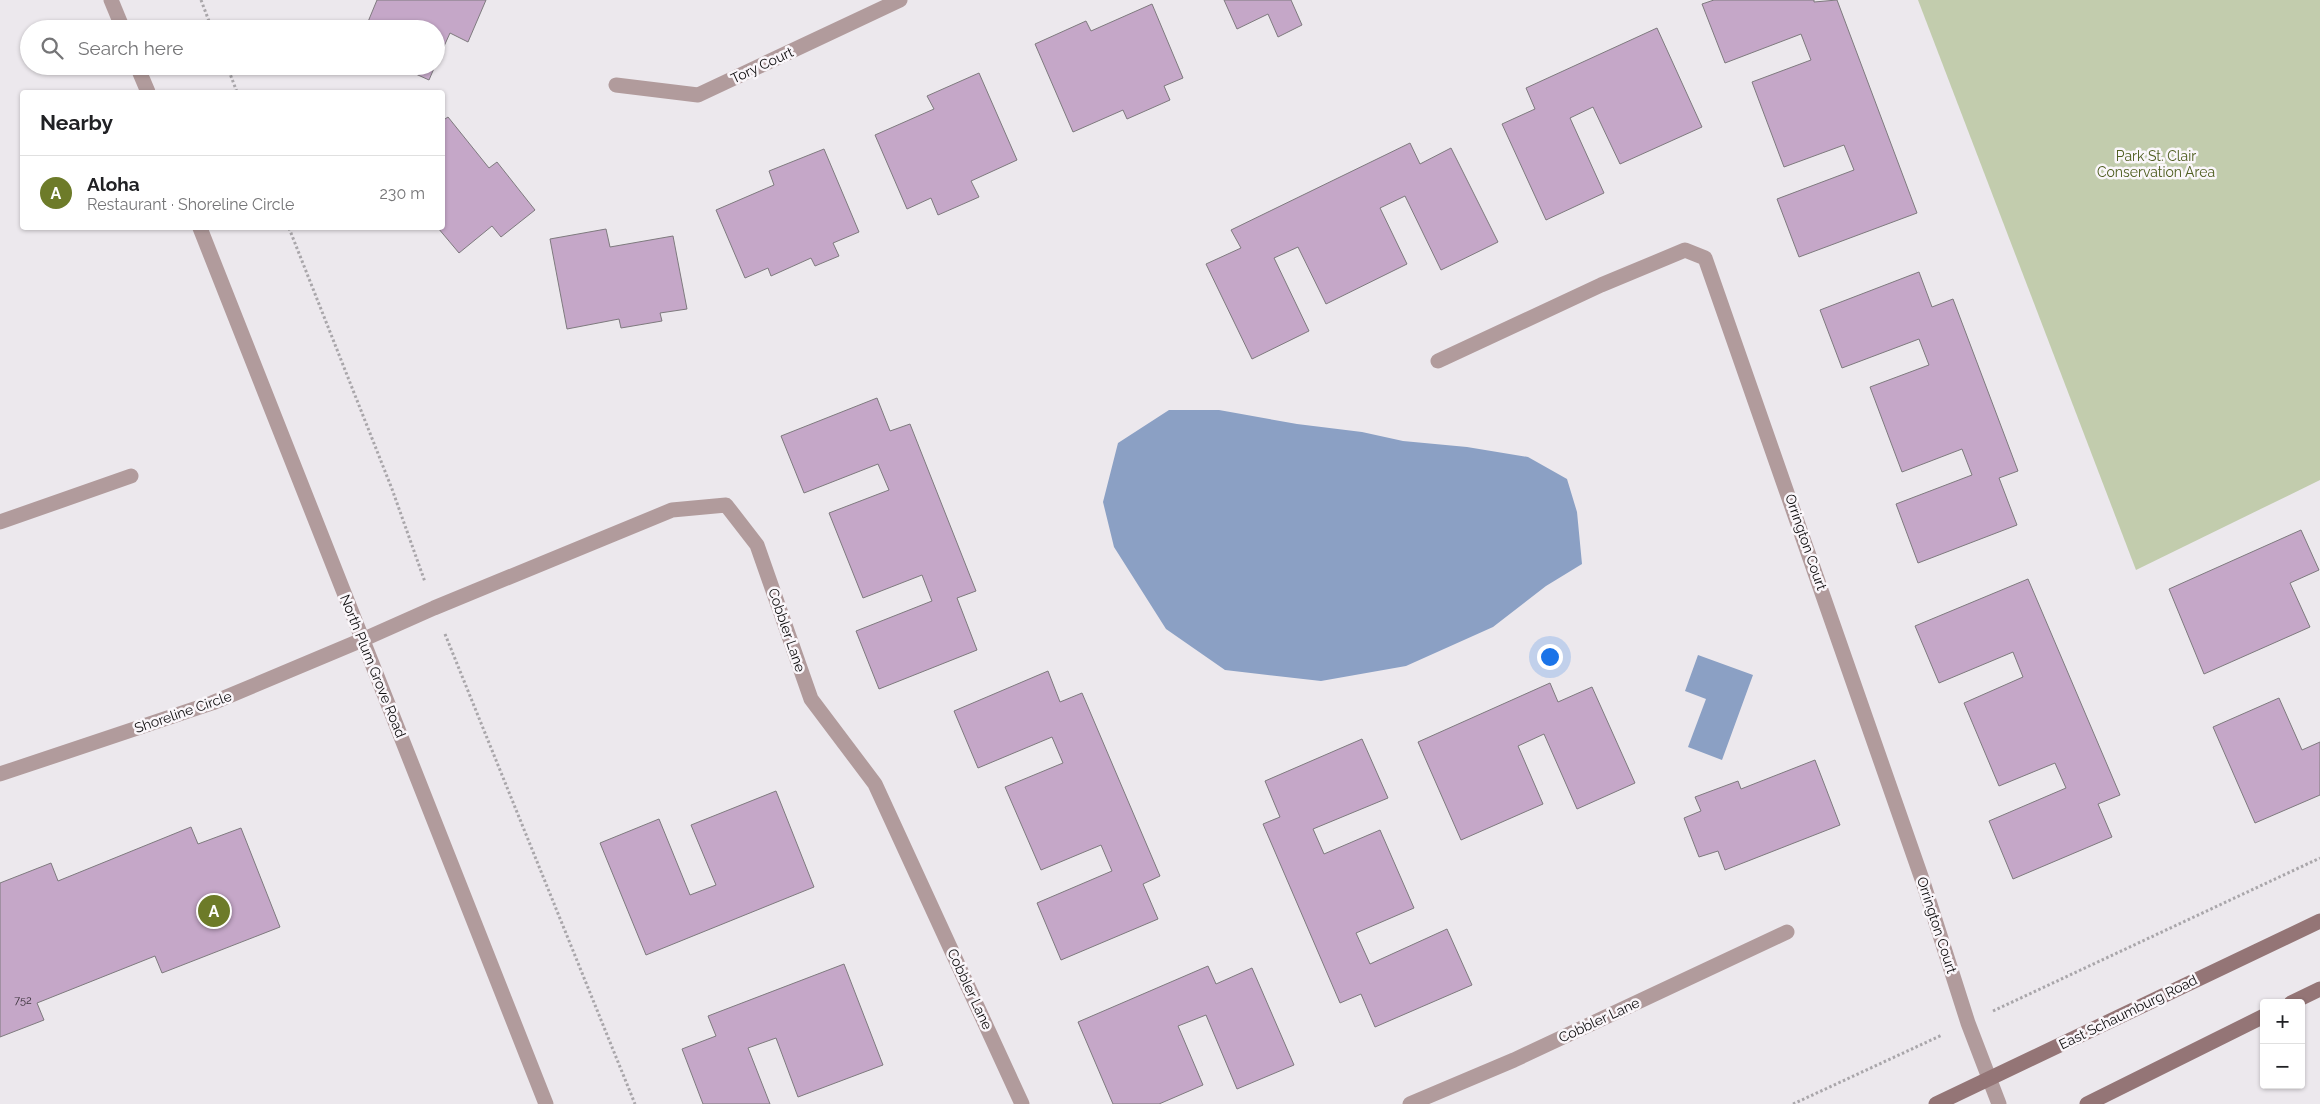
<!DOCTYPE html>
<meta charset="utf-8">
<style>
:root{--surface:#fff;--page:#f6f6f6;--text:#202124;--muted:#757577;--line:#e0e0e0;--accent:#6d7b29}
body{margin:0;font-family:Raleway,sans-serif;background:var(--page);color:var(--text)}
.controls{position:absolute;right:15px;bottom:15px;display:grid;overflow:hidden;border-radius:5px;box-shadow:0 1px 4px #0004}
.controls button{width:45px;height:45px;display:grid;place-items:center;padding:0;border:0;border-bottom:1px solid var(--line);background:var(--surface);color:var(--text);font:25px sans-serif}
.you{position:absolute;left:1549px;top:656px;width:18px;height:18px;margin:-12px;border:4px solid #fff;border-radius:50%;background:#1a73e8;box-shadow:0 0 0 8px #1a73e833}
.badge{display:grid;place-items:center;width:32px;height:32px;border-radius:50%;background:var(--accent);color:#fff;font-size:16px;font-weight:700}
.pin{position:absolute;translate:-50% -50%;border:2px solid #fff;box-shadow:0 1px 5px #0006}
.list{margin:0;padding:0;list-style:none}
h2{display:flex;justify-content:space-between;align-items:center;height:65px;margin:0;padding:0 20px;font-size:21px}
h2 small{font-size:16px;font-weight:400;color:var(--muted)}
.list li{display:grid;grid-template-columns:32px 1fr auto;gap:15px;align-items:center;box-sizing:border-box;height:75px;padding:0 20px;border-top:1px solid var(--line)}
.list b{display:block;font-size:19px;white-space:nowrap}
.list p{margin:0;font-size:16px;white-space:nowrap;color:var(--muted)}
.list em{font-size:16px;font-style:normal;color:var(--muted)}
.icon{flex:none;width:28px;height:28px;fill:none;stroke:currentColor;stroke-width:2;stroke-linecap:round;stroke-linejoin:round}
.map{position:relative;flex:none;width:2320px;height:1104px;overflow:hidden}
.search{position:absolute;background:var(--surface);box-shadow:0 1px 4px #0004;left:20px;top:20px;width:425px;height:55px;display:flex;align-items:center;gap:12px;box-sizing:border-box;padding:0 18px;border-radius:28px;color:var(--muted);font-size:19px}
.panel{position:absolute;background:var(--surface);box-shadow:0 1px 4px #0004;left:20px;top:90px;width:425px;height:140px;border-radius:5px}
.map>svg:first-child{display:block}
</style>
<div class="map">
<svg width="2320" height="1104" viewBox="0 0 2320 1104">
<rect width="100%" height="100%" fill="#ece8ed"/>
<path fill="#c2ccad" d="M1918,0h402v480l-184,90z"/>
<g fill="#8ba0c4">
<path d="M1169,410h50l78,14 65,8 41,9 64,6 61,10 39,22 10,33 5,52 -36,22 -53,41 -87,39 -85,15 -96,-11 -59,-41 -52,-82 -11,-45 15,-59z"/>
<path d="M1698,655l55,20 -31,85 -34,-13 18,-48 -21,-8z"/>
</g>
<g fill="#c5a7c8" stroke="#7e7a7e">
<path d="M377,0h109l-18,42 -18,-9 -14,31v-35h-71z"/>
<path d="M1224,0h67l11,25 -24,12 -10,-23 -31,15z"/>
<path d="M1714,0h100v2l23,-2 80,213 -118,44 -22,-58 77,-29 -10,-25 -60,22 -32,-85 59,-22 -10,-26 -76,29 -23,-59z"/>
<path d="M1152,4l31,74 -19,8 6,14 -43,19 -4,-9 -50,22 -38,-88 51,-23 5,10z"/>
<path d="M1657,28l45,99 -82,37 -27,-57 -23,11 34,75 -58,27 -44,-96 33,-15 -9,-21z"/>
<path d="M398,66h37l-6,14z"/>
<path d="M979,73l38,87 -46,21 8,16 -41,18 -7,-17 -24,11 -32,-74 59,-26 -7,-13z"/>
<path d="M448,117l41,51 8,-6 38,48 -34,27 -9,-11 -33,27 -21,-25h4v-107z"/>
<path d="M1410,143l10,21 31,-16 47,94 -57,28 -36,-74 -25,12 27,56 -81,40 -28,-57 -24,11 35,73 -57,28 -46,-95 35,-16 -10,-18z"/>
<path d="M824,149l35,83 -26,11 6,13 -24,10 -4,-8 -40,18 -3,-8 -23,10 -29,-68 58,-25 -5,-14z"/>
<path d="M606,229l4,18 63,-11 14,73 -27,4 2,8 -41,7 -2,-9 -52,10 -17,-90z"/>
<path d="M1919,272l13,35 21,-8 65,172 -19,7 18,47 -99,38 -22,-59 76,-29 -10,-26 -60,23 -32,-85 59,-22 -10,-26 -77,29 -22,-58z"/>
<path d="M877,398l13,33 20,-7 66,167 -19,7 20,52 -98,39 -23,-58 76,-30 -10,-26 -59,23 -34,-85 60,-23 -11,-26 -74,29 -23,-57z"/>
<path d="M2301,530l18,40 -29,13 20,44 -106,47 -35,-85z"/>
<path d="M2028,579l92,216 -22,9 14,33 -99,42 -24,-58 77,-33 -11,-25 -56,23 -35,-83 59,-26 -10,-25 -74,31 -24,-57z"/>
<path d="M1048,671l12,31 22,-9 78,183 -17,8 15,35 -97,41 -24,-57 75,-32 -11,-26 -60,25 -36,-83 58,-24 -11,-26 -74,31 -24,-57z"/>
<path d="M1550,683l8,19 34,-15 43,96 -58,26 -33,-75 -26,12 25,58 -82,36 -43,-98z"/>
<path d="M2279,698l23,52 18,-8v53l-65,28 -42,-96z"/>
<path d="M1362,739l26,59 -75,31 11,25 56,-24 34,78 -58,25 14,31 77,-35 25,56 -97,42 -14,-33 -21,9 -77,-179 17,-7 -15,-36z"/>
<path d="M1815,760l25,65 -115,45 -7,-19 -19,6 -15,-39 17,-7 -6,-14 43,-16 3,8z"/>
<path d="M776,791l38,96 -168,68 -46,-112 59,-24 31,76 26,-10 -25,-60z"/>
<path d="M191,827l7,17 43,-16 39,99 -118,46 -7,-17 -118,47 7,17 -44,17v-154l51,-20 7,18z"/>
<path d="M844,964l39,101 -85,32 -22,-59 -28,10 22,56h-67l-21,-55 34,-13 -8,-20z"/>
<path d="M1208,966l8,18 36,-16 42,97 -57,24 -31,-74 -28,11 25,59 -44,19h-46l-35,-82z"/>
</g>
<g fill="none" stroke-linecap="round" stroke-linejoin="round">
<g stroke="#a9a6aa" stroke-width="3" stroke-dasharray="2.5 2.5" stroke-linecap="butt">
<path d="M201,0l11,29"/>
<path d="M227,66l10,26"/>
<path d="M289,228l103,261 33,93"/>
<path d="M445,634l190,470"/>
<path d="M1993,1011l327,-153"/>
<path d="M1793,1104l149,-69"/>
</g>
<g stroke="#b19b9c" stroke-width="15">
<path d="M1438,361l163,-76 84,-35 20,8 218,624 45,141 31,81"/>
<path d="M362,640l72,-32 238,-98 54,-5 31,40 54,154 64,85 147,320"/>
<path d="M1410,1104l104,-44 273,-128"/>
</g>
<g stroke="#b19b9c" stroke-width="15">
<path d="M616,85l82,10 202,-95"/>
<path d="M0,522l131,-46"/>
<path d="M0,774l212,-71 150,-63"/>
</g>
<g stroke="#b19b9c" stroke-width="15">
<path d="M111,0l12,29"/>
<path d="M137,66l11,26"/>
<path d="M200,228l346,876"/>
</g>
<g stroke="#947576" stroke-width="15">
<path d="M2291,1003l29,-14"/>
<path d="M1936,1104l384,-183"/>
<path d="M2087,1104l177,-88"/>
</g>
</g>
<g text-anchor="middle" stroke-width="5" stroke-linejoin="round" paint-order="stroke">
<g font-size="11" fill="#3c343c">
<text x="23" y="1004">752</text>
</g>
<g font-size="14" fill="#0e0d0e" stroke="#faf6fa">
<text transform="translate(762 65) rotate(-25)" y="5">Tory Court</text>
<text transform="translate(1806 542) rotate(71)" y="5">Orrington Court</text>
<text transform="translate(787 630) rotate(71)" y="5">Cobbler Lane</text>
<text transform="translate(373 666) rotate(68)" y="5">North Plum Grove Road</text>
<text transform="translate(183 712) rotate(-19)" y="5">Shoreline Circle</text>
<text transform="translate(1937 925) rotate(72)" y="5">Orrington Court</text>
<text transform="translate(970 989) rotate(65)" y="5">Cobbler Lane</text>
<text transform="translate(2128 1012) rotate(-26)" y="5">East Schaumburg Road</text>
<text transform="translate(1599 1020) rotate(-25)" y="5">Cobbler Lane</text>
</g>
<g font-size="14" fill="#4d5c1e" stroke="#faf6fa">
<text x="2156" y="161">Park St. Clair<tspan x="2156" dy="16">Conservation Area</tspan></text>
</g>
</g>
</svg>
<div class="controls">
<button>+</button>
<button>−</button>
</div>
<div class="you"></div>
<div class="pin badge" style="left:214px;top:911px">A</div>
<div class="search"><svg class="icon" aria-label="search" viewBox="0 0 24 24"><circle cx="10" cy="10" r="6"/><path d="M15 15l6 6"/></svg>Search here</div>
<section class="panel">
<h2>Nearby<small></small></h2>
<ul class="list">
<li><span class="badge">A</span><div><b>Aloha</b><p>Restaurant · Shoreline Circle</p></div><em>230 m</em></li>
</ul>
</section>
</div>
